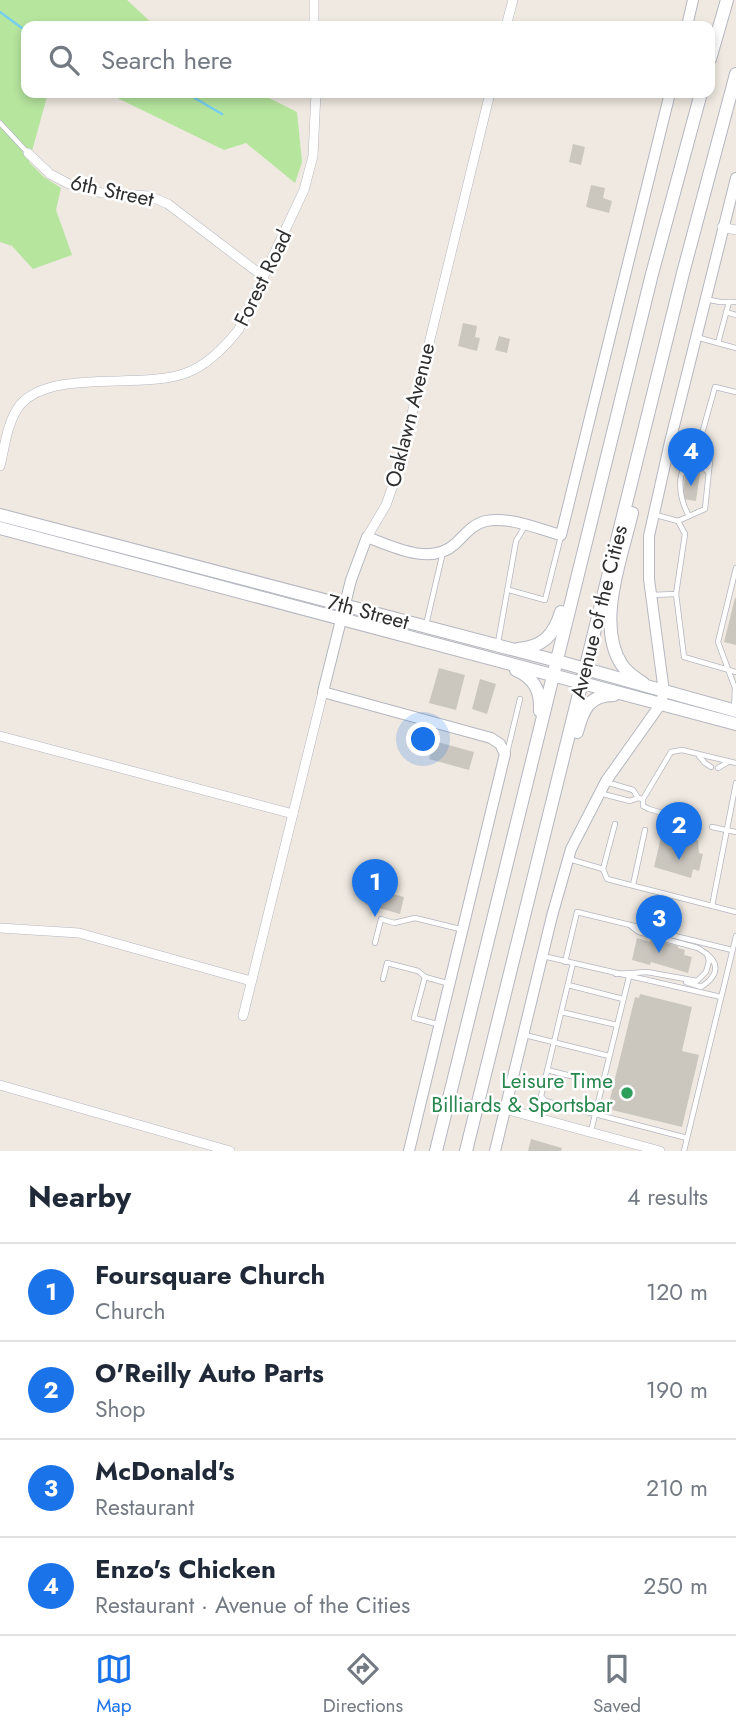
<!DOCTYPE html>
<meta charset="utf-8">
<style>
:root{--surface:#fff;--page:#f6f6f7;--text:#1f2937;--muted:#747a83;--line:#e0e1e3;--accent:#1a73e8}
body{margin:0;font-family:Jost,sans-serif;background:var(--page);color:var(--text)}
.you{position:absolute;left:424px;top:740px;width:24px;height:24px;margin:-18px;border:5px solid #fff;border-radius:50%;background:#1a73e8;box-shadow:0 0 0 10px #1a73e833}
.badge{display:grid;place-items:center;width:46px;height:46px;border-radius:50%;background:var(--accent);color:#fff;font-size:23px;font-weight:700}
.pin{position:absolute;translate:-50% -58px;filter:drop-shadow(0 2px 4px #0008)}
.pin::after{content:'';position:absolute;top:37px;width:24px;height:21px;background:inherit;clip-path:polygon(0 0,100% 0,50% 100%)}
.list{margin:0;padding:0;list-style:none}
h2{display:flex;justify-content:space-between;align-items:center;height:91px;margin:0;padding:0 28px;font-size:30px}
h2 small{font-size:23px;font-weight:400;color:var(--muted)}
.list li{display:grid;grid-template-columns:46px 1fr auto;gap:21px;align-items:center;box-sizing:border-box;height:98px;padding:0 28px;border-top:2px solid var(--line)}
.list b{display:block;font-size:26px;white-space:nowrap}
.list p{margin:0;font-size:23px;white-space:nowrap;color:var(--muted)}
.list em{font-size:23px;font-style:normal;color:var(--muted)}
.icon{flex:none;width:38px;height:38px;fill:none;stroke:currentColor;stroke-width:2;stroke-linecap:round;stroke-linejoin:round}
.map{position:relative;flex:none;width:736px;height:1151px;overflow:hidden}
.search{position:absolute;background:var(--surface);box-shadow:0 4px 10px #0003;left:21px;right:21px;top:21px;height:77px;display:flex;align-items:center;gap:18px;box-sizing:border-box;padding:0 24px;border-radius:14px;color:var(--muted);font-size:26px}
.sheet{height:483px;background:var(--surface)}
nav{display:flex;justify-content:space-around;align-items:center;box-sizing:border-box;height:98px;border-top:2px solid var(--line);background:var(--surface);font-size:19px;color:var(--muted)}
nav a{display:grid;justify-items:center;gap:4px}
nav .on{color:var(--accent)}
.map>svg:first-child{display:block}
</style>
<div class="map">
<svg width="736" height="1151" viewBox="0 0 736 1151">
<rect width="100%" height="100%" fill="#efe9e1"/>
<g fill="#b6e59e">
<path d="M0,0h127l28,26h-129v67h22l-19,69 15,15 17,11 -5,22 16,45 -39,14 -21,-23 -12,-4z"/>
<path d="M107,93h152l38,19 5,50 -7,21 -49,-40 -22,7z"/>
</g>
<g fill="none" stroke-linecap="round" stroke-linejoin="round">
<g stroke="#75cff0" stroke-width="2.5">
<path d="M0,12l26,19"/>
<path d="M186,93l36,21"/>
</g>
</g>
<g fill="#cbc7bf">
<path d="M573,144l12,3 -4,18 -12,-3z"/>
<path d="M591,185l14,3 -2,10 9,3 -3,12 -23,-6z"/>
<path d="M463,323l14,3 -2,11 5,1 -3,13 -19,-5z"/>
<path d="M499,336l11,3 -3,14 -12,-3z"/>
<path d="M686,470l14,2 -4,29 -14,-2z"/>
<path d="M735,598h1v47l-12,-3z"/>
<path d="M439,668l26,7 -9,35 -27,-7z"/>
<path d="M480,679l16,5 -9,30 -15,-5z"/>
<path d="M434,741l40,11 -5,18 -40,-11z"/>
<path d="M662,833l36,7 1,13 4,1 -4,17 -6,-2 -2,9 -37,-11z"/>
<path d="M370,888l34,9 -4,17 -35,-10z"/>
<path d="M656,934l7,2 -1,6 16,4v2l7,2 -1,5 8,2 -4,16 -37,-11 -1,3 -18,-5 5,-22 13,4 1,-3 3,1z"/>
<path d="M640,994l52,13 -10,44 17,4 -17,72 -70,-17 1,-6 -4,-1 26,-106 4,1z"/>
<path d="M531,1139l31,9 -1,3h-33z"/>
</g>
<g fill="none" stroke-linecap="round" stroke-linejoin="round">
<defs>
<g id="service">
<path d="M0,123l28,30"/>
<path d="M705,299l15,3h16"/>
<path d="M726,312l10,3"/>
<path d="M696,337l40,11"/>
<path d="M718,343l11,-41"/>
<path d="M671,443l27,5"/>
<path d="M656,515l22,6 27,-12 6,-58 -13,-3 17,-61 21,5"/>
<path d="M689,516c-9,-16 -17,-51 8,-55l11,11"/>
<path d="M509,590l36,10 16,-64"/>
<path d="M676,594l8,63 52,15"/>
<path d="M651,595l25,-1 9,-60 -7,-13"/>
<path d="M426,625l17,-73"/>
<path d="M498,643l18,-102 9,-15"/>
<path d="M734,710l1,-22 -17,-46 18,-74"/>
<path d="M507,753l13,-54"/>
<path d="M699,756l6,7 6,4"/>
<path d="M718,768l10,-6"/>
<path d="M606,782l27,8 5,8"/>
<path d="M599,793l31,8 8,-3 5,1 28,-47 11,-2 54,13"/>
<path d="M643,799v7l6,3 50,15"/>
<path d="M712,827l24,5"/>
<path d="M569,859l34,10 12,-45"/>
<path d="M603,869l4,10 129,33"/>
<path d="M633,885l12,-55"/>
<path d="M712,906l24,-123"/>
<path d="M375,943l6,-24 13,4 21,-5 45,11"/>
<path d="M543,956l178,41"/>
<path d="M565,962l12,-50 155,38"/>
<path d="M573,963l-32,133 4,5 142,37"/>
<path d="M616,974l31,-2 50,9 9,-9 3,-11 -2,-7 -9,-6 -59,-16 -8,-6"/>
<path d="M383,979l4,-16 31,8 7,6"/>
<path d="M686,982l15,5c13,-8 21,-20 7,-32"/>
<path d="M568,985l55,14"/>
<path d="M561,1012l56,13"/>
<path d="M437,1024l-23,-6 11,-41 25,7"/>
<path d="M525,1035l84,21"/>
<path d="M547,1070l56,14"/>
<path d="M591,1131l38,-154"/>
<path d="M684,1151l52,-215"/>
</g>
<g id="minor">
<path d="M314,26v-26"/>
<path d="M506,26l7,-26"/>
<path d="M28,153l22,21 19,10 33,9 47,3 19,8 96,73"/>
<path d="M722,227l14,3"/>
<path d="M0,466c5,-20 7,-44 20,-61 31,-37 121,-15 166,-32 22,-8 39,-26 53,-44l65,-139 9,-34 3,-63"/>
<path d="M367,537l19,-32 12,-34 92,-378"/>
<path d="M0,736l293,78"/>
<path d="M0,928l79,5 172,48"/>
<path d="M243,1016l80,-324"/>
<path d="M0,1085l230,66"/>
<path d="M505,1109l155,42"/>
</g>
<g id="tertiary">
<path d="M687,26l6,-26"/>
<path d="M409,1151l96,-397 -5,-10 -9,-6 -168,-46 28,-112 16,-43c26,10 64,29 88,7 10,-9 17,-20 31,-23 23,-5 52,8 75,14l109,-442"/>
<path d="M495,1151l57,-235 19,-67 35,-68 54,-76 4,-13 -15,-113v-43l21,-94 66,-264"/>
</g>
<g id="secondary">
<path d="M710,59l17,-59"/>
<path d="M632,513c-10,43 -37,112 -10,152 5,8 13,13 21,18"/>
<path d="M0,515l557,146 179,50"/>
<path d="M0,528l736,196"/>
<path d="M518,649c24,-2 36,-13 43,-37"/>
<path d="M516,670c19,8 25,22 24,41"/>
<path d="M577,732c6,-23 12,-37 37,-37"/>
<path d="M436,1151l216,-877 49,-181"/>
<path d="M466,1151l217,-878 53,-199"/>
</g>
</defs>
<use href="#service" stroke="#b4b7c1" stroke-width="6"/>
<use href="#minor" stroke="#b4b7c1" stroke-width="10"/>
<use href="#tertiary" stroke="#b4b7c1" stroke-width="12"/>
<use href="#secondary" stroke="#b4b7c1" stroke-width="14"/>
<use href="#service" stroke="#fff" stroke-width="4.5"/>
<use href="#minor" stroke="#fff" stroke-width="9"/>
<use href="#tertiary" stroke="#fff" stroke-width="10"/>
<use href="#secondary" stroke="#fff" stroke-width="12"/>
</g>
<circle fill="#2e9e5b" stroke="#fff" stroke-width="2.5" cx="627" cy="1093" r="7"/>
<g text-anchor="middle" stroke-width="5" stroke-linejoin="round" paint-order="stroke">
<g font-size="21" fill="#2e2e2e" stroke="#fff">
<text transform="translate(112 191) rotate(12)" y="7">6th Street</text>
<text transform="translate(263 278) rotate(-64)" y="7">Forest Road</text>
<text transform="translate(410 415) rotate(-76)" y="7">Oaklawn Avenue</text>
<text transform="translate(368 612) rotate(15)" y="7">7th Street</text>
<text transform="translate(599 612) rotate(-76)" y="7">Avenue of the Cities</text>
</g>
<g font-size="21" fill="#27864d" stroke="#fff" text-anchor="end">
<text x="613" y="1088">Leisure Time<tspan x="613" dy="24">Billiards &amp; Sportsbar</tspan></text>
</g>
</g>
</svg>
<div class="you"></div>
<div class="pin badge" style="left:375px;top:917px">1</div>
<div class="pin badge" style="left:679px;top:860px">2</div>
<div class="pin badge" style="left:659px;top:953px">3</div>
<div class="pin badge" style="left:691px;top:486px">4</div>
<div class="search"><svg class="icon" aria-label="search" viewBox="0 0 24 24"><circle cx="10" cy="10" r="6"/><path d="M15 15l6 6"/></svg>Search here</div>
</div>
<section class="sheet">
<h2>Nearby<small>4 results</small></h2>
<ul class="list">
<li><span class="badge">1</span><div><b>Foursquare Church</b><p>Church</p></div><em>120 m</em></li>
<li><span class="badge">2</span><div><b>O'Reilly Auto Parts</b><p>Shop</p></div><em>190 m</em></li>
<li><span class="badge">3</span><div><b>McDonald's</b><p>Restaurant</p></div><em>210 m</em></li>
<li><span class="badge">4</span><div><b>Enzo's Chicken</b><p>Restaurant · Avenue of the Cities</p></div><em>250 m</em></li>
</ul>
</section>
<nav>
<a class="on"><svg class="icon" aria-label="map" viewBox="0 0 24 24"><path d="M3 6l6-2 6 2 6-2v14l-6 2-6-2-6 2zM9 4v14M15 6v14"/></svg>Map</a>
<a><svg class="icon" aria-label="directions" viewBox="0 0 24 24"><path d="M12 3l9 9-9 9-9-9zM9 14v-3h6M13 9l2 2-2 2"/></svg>Directions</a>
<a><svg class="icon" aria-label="saved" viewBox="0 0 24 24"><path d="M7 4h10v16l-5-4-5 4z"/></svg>Saved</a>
</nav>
